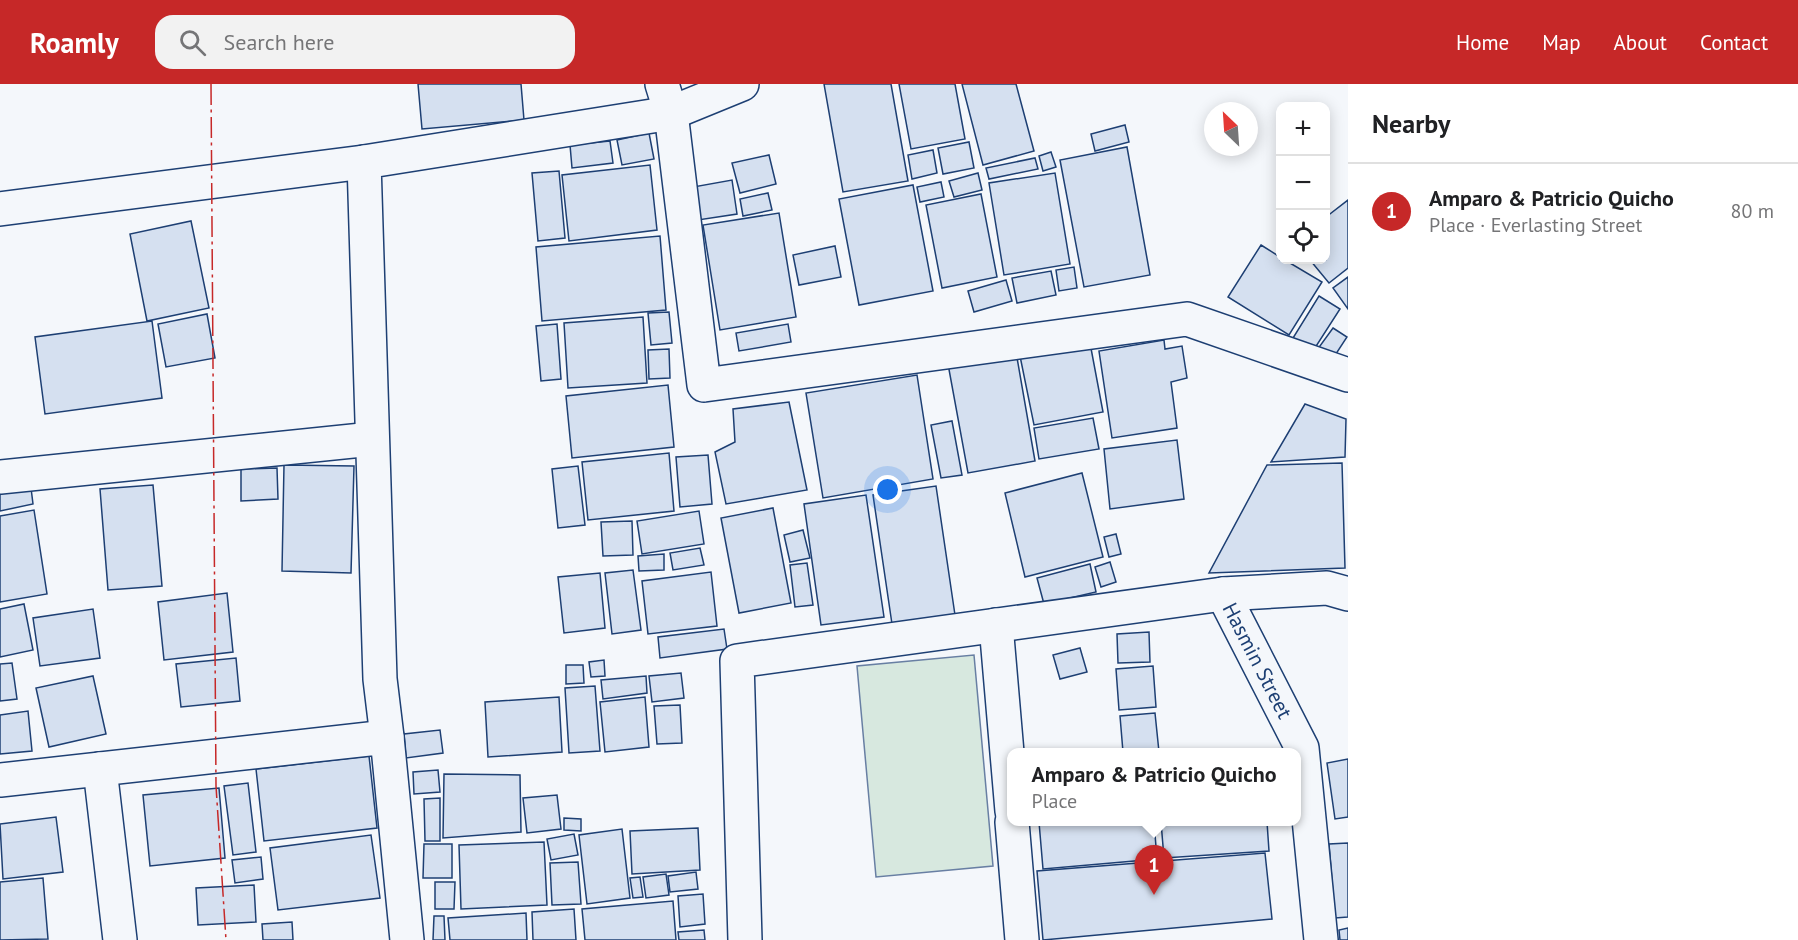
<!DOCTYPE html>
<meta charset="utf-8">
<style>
:root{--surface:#fff;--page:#f2f2f2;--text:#202124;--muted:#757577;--line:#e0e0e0;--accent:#c62828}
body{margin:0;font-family:"PT Sans",sans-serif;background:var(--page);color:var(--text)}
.controls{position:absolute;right:18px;top:18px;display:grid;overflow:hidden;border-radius:12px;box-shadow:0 3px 15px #0003}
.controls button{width:54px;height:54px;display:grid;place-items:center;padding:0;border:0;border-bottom:2px solid var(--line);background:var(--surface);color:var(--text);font:30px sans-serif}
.compass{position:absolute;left:1204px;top:18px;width:54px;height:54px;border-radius:50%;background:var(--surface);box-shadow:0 3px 15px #0003;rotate:335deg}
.you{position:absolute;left:888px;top:406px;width:21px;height:21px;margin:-15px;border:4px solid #fff;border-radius:50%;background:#1a73e8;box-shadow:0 0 0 9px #1a73e833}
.badge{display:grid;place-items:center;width:39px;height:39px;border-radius:50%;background:var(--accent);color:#fff;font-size:20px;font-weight:700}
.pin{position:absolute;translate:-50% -50px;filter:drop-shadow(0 2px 3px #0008)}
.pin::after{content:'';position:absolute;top:32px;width:21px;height:18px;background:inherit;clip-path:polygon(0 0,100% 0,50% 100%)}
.popup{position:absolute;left:1007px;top:664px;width:294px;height:78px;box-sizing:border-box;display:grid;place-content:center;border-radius:12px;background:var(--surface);filter:drop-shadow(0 2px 4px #0005);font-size:20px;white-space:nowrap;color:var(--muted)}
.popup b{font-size:22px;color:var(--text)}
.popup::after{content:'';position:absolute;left:50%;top:100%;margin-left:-12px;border:12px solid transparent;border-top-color:var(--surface)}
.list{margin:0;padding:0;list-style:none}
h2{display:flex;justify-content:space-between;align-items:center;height:78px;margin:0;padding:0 24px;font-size:26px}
h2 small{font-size:20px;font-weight:400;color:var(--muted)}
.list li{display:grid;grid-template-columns:39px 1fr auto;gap:18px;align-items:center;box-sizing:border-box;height:96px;padding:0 24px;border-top:2px solid var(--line)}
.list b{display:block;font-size:22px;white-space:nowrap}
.list p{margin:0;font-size:20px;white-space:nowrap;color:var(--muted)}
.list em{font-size:20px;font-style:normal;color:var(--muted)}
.icon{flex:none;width:33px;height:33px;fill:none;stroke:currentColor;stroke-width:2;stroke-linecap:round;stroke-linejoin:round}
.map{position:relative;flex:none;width:1348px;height:856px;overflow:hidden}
header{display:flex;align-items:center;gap:36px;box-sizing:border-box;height:84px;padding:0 30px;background:var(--accent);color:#fff}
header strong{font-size:28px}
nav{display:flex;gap:33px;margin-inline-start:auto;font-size:21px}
.search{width:420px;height:54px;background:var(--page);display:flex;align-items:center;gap:15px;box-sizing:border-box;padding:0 21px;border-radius:18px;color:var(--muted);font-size:22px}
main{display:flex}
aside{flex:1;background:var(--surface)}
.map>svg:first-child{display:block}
</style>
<header>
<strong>Roamly</strong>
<div class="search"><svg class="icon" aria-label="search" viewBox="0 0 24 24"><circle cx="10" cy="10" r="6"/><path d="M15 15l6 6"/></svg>Search here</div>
<nav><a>Home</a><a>Map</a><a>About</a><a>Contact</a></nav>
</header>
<main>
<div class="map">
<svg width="1348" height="856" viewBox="0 0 1348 856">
<rect width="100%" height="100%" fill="#f4f7fb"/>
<path fill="#d7e8df" stroke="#687fa3" stroke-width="1.5" d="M974,571l19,211 -117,11 -19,-211z"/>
<g fill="#d5e0f0" stroke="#1d3f73" stroke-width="1.5">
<path d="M418,0h103l3,36 -102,9z"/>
<path d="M824,0h67l17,97 -65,11z"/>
<path d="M899,0h56l10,55 -54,10z"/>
<path d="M962,0h54l18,67 -51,14z"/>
<path d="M1125,41l4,17 -34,9 -4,-17z"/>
<path d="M649,49l5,26 -32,6 -5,-25z"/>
<path d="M610,57l3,22 -41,5 -2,-23z"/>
<path d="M969,58l5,26 -31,6 -5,-26z"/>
<path d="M1127,63l23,128 -66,12 -24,-127z"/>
<path d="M933,66l4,23 -25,6 -4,-24z"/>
<path d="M1051,68l5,15 -13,4 -4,-15z"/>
<path d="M769,71l7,29 -36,9 -8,-30z"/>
<path d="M1035,74l3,11 -49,10 -3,-11z"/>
<path d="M650,81l7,65 -88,11 -7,-66z"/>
<path d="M559,87l6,67 -27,3 -6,-68z"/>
<path d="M978,89l4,17 -28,7 -5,-16z"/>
<path d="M1055,89l15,91 -66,11 -15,-92z"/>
<path d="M732,96l5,34 -39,6 -5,-33z"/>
<path d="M941,98l3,15 -24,5 -3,-15z"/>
<path d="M913,101l20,106 -74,14 -20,-106z"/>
<path d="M768,109l4,17 -29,6 -3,-17z"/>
<path d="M981,110l16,83 -55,11 -16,-83z"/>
<path d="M1348,116v68l-19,15 -19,-23h16v-43z"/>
<path d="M779,129l17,104 -76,13 -17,-105z"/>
<path d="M191,137l18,87 -62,13 -17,-87z"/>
<path d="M660,152l6,74 -124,11 -6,-74z"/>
<path d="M1261,161l19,12v3h5l37,22 -33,53 -61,-38z"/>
<path d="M835,162l6,31 -42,8 -6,-30z"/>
<path d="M1074,183l3,21 -18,3 -3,-21z"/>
<path d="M1051,187l5,24 -39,8 -5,-25z"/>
<path d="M1348,193v32l-15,-21z"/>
<path d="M1006,196l6,21 -38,11 -6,-21z"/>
<path d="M1319,212l21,13 -27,42 -20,-13z"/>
<path d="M669,228l3,31 -21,2 -3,-32z"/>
<path d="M207,230l8,44 -49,9 -8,-43z"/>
<path d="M643,233l4,66 -79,5 -4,-65z"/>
<path d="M152,237l10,77 -117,16 -10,-77z"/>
<path d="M557,240l4,55 -20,2 -5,-55z"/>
<path d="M788,240l3,18 -52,9 -3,-18z"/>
<path d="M1333,244l14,9 -15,23 -15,-10z"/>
<path d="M1164,256l1,9 17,-3 5,32 -16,4 6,46 -65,10 -13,-87z"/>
<path d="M1090,259l13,69 -69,13 -14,-69z"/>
<path d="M669,265l1,29 -21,1 -1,-29z"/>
<path d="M1016,268l19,109 -67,12 -20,-109z"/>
<path d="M917,291l16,104 -110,19 -17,-105z"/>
<path d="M668,301l6,62 -102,11 -6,-62z"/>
<path d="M789,318l18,88 -81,14 -11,-52 20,-10 -2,-33z"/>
<path d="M1305,320l41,15 -1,38 -74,5z"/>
<path d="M1093,334l6,31 -60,10 -5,-31z"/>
<path d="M952,337l10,54 -21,3 -10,-53z"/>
<path d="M1177,356l7,59 -74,10 -6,-60z"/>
<path d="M669,369l5,58 -86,9 -6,-58z"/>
<path d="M708,371l4,49 -32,3 -4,-50z"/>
<path d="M1342,379l3,105 -136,5 58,-108z"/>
<path d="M284,381l70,1 -3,107 -69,-2z"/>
<path d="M578,382l7,59 -27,3 -6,-59z"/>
<path d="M277,384l1,31 -37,2v-32z"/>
<path d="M1082,389l21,84 -78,20 -20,-84z"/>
<path d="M153,401l9,101 -54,4 -8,-101z"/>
<path d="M936,402l19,129 -63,9 -19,-129z"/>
<path d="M31,404l2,16 -33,7v-18z"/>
<path d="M866,411l18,122 -63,8 -17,-121z"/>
<path d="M773,424l18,95 -52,10 -18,-95z"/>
<path d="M34,426l13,84 -47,8v-86z"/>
<path d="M699,427l5,33 -62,10 -5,-33z"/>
<path d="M632,437l1,34 -30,1 -2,-34z"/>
<path d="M803,446l7,28 -20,4 -6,-27z"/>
<path d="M1116,450l5,20 -12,3 -5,-20z"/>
<path d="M700,464l4,17 -31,5 -3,-17z"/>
<path d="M664,470v16l-25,1 -1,-15z"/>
<path d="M1110,478l6,20 -15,5 -6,-20z"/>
<path d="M807,479l6,42 -18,2 -5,-42z"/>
<path d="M1090,480l6,28 -52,12 -7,-26z"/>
<path d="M633,486l8,60 -29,4 -7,-61z"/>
<path d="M711,488l6,54 -69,8 -6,-53z"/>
<path d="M600,489l5,55 -41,5 -6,-56z"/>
<path d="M227,509l6,59 -69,8 -6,-58z"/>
<path d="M24,520l9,46 -33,7v-48z"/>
<path d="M93,525l7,49 -60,8 -7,-48z"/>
<path d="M724,545l3,20 -67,9 -2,-21z"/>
<path d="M1149,548l1,30 -32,1 -1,-29z"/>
<path d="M1080,564l7,24 -27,7 -7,-24z"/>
<path d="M236,574l4,43 -59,6 -5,-43z"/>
<path d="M604,576l1,16 -14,1 -2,-15z"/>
<path d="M12,579l5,36 -17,2v-37z"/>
<path d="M566,581h17l1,18 -18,1z"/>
<path d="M1153,582l3,41 -37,3 -3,-41z"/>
<path d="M681,589l3,25 -32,4 -3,-26z"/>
<path d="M93,592l13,58 -57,13 -13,-59z"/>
<path d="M646,592l1,17 -44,6 -2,-19z"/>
<path d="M595,602l5,65 -31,2 -4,-65z"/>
<path d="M559,613l3,55 -74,5 -3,-55z"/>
<path d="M645,613l4,50 -44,5 -5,-50z"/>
<path d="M680,621l2,38 -25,1 -3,-38z"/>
<path d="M28,627l4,40 -32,3v-39z"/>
<path d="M1155,629l4,39h-36l-3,-36z"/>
<path d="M440,646l3,23 -37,5 -2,-24z"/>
<path d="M369,672l8,72 -113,13 -8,-72z"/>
<path d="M1348,675v58l-13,2 -8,-56z"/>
<path d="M438,686l2,22 -26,2 -1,-22z"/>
<path d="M444,690l76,1 1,57 -78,6z"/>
<path d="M248,699l8,69 -23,3 -9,-69z"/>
<path d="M219,704l6,70 -75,8 -7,-71z"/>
<path d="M557,711l4,34 -34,4 -4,-35z"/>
<path d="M440,714v43h-15l-1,-42z"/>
<path d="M56,733l7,55 -60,7 -3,-55z"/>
<path d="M564,734l17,1v12l-17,-1z"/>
<path d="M1039,738h115l3,37 -114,10z"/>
<path d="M1161,738h106l2,29 -105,7z"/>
<path d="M698,744l2,42 -68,4 -2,-43z"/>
<path d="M622,745l8,69 -43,6 -8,-69z"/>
<path d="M574,750l4,21 -27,5 -4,-21z"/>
<path d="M371,751l9,63 -102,12 -8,-62z"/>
<path d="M544,758l3,63 -86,4 -2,-64z"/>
<path d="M1348,759v74l-13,1 -6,-74z"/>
<path d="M424,760h28v34h-29z"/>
<path d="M1265,769l7,66 -229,21 -6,-69z"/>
<path d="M261,773l2,22 -28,4 -3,-23z"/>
<path d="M578,778l3,42 -29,1 -2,-42z"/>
<path d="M696,788l2,17 -28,3 -2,-16z"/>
<path d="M666,790l3,21 -23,3 -3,-21z"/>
<path d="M640,793l3,20 -10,1 -3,-20z"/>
<path d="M43,794l5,61 -48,1v-58z"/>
<path d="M435,798h20l-1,27h-19z"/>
<path d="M254,801l2,37 -58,3 -2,-37z"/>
<path d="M703,810l2,30 -25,3 -2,-31z"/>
<path d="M673,817l3,39h-91l-3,-31z"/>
<path d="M574,825l2,31h-43l-1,-28z"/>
<path d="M526,829l1,27h-77l-2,-22z"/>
<path d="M434,832h10l1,24h-12z"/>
<path d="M292,838l1,18h-30l-1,-16z"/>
<path d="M1348,844v12h-8l-1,-10z"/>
<path d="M704,846l1,10h-26l-1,-8z"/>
</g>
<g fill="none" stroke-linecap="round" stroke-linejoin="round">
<defs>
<g id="minor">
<path d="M662,0l9,29 33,272 483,-66 161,56"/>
<path d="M0,125l364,-47"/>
<path d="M0,393l372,-38"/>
<path id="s1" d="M1223,510l79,154 19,192"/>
<path d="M996,541l16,186"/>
<path d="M100,685l20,171"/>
<path d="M1012,738l10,118"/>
<path d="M745,856l-8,-279 486,-67 104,-6 21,6"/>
</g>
<g id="tertiary">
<path d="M387,653l-7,-58 -16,-517 307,-49 71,-29"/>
<path d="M0,696l387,-43 20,203"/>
</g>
</defs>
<use href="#minor" stroke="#1d3f73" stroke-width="36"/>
<use href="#tertiary" stroke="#1d3f73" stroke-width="36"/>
<use href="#minor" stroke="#f4f7fb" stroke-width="33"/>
<use href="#tertiary" stroke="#f4f7fb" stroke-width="33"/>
<path stroke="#c62828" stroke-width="1.5" stroke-dasharray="21 4.5 3 4.5" stroke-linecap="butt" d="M211,0l5,702 10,154"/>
</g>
<g text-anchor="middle" stroke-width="4.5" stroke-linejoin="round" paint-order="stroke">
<g font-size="21" fill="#1d3f73" stroke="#f4f7fb">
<text dy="7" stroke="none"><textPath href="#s1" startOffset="75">Hasmin Street</textPath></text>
</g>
</g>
</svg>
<div class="controls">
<button>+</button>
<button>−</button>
<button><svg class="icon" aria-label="locate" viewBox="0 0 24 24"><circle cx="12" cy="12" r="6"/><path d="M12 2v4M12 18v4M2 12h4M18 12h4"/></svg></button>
</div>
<svg class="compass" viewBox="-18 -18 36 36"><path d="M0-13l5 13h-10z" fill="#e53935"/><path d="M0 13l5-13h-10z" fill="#757577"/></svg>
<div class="you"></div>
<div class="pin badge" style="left:1154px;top:811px">1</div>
<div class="popup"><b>Amparo &amp; Patricio Quicho</b>Place</div>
</div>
<aside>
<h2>Nearby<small></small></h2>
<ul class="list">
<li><span class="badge">1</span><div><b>Amparo &amp; Patricio Quicho</b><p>Place · Everlasting Street</p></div><em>80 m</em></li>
</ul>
</aside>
</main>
